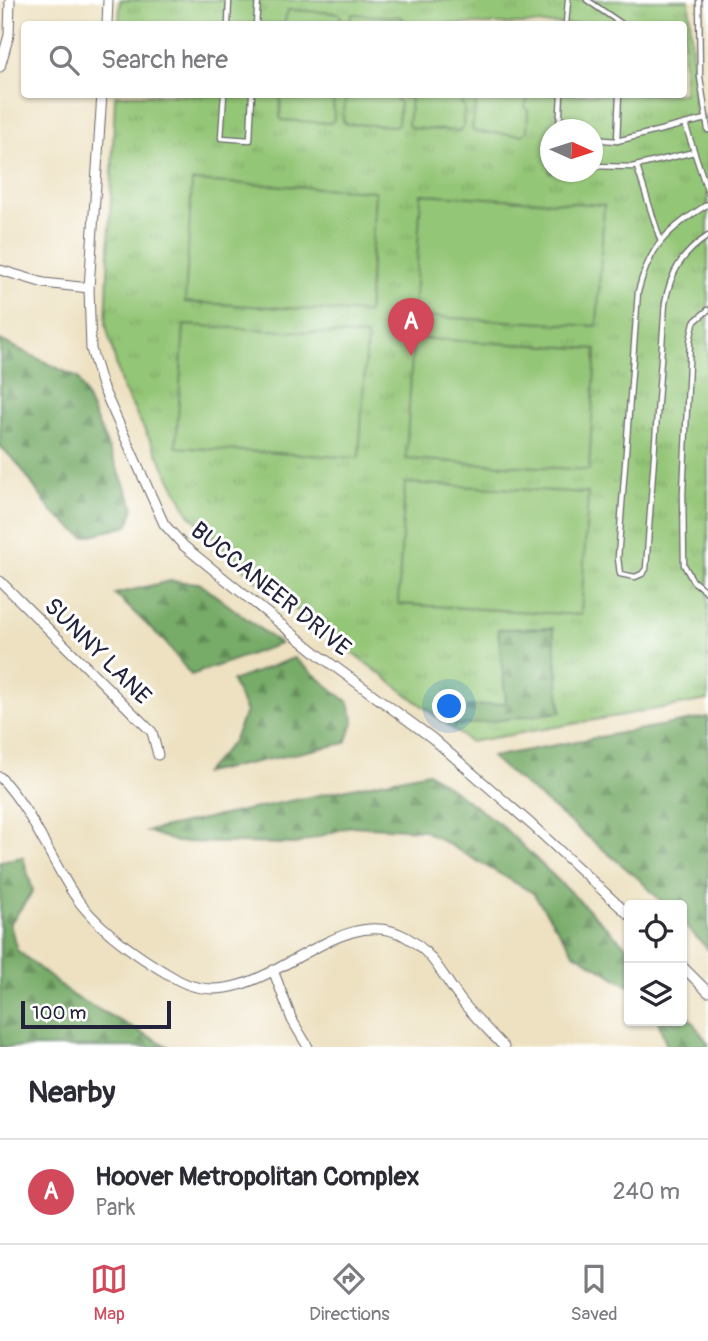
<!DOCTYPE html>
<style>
:root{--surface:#fff;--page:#f2f2f3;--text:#2b2b33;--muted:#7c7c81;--line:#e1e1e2;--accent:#d1495b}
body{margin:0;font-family:Pangolin,sans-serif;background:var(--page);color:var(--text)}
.controls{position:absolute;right:21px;bottom:21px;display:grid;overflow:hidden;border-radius:7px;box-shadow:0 2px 5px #0004}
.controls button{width:63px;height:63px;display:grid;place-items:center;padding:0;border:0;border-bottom:2px solid var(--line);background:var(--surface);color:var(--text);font:35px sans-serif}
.compass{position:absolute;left:540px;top:119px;width:63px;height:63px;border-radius:50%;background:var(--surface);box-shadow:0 2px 5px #0004;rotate:93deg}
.scale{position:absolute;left:21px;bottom:18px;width:150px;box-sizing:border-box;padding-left:7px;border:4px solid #22223b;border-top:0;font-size:19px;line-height:24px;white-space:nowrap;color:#22223b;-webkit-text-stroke:5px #fff;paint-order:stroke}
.you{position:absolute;left:450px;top:707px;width:24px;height:24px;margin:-18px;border:5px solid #fff;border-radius:50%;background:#1a73e8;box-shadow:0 0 0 10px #1a73e833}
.badge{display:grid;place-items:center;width:46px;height:46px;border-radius:50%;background:var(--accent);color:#fff;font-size:23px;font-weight:700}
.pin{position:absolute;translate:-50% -58px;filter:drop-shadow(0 2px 4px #0008)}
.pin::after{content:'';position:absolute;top:37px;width:24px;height:21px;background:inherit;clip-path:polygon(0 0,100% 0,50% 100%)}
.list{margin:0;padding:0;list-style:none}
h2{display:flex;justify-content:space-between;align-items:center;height:91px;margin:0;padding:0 28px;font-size:30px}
h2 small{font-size:23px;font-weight:400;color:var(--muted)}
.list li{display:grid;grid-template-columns:46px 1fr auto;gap:21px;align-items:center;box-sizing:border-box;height:105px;padding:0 28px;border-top:2px solid var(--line)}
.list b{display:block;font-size:26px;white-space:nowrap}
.list p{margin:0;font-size:23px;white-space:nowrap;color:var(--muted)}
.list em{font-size:23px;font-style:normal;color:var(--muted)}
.icon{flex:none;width:38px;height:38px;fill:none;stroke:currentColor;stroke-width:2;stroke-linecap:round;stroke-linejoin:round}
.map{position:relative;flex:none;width:708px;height:1047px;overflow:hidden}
.search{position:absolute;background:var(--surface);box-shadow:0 2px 5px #0004;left:21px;right:21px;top:21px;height:77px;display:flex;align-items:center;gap:18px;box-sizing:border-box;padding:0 24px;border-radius:7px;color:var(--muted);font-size:26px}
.sheet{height:196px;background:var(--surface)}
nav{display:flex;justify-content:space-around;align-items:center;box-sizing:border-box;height:98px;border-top:2px solid var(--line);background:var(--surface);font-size:19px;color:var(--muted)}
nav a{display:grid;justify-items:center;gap:4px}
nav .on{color:var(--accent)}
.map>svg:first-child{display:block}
</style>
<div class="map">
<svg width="708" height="1047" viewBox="0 0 708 1047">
<defs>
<pattern id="grass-tufts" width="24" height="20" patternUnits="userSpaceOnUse" patternTransform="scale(1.75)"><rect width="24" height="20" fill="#94c677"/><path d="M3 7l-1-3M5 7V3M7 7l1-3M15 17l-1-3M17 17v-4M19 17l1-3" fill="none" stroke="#7faa68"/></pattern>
<pattern id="forest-firs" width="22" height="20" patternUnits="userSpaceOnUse" patternTransform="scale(1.75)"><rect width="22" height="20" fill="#77ab68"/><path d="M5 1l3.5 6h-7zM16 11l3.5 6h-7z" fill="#618b57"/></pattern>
</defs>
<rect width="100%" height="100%" fill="#fff"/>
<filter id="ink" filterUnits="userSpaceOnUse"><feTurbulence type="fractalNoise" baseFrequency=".0143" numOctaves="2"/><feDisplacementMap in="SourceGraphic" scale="14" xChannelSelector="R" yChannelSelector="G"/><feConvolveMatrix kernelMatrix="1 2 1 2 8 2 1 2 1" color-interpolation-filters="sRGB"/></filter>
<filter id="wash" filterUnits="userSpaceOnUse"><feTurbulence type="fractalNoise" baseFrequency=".00686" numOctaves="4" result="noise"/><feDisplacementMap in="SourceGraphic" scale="28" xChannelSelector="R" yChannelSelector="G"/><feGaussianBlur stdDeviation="1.57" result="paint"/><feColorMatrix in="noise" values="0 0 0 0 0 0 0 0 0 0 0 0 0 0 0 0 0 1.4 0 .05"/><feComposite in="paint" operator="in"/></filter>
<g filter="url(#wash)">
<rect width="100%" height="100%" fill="#ede1c1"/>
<path fill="url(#grass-tufts)" stroke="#5b7459" stroke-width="2" fill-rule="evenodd" d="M120,0h569l6,109 13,12v579l-238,42 -220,-167 -61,-61 -67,-127 -16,-62 9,-230 569,-1v-70h-565zM550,130h42v42h-42z"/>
<g fill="url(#forest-firs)" stroke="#4c6652" stroke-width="2">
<path d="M0,340l78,38 56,129 -6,19 -44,11 -32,-25 -34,-48 -18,-18z"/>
<path d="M170,581l29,2 81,61 -89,31 -26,-33 -50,-48z"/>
<path d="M553,628l8,84 -106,14 -9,-17 60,-6 -8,-74z"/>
<path d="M294,658l55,45 5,17 -8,23 -142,30 28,-30 14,-31 -14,-31z"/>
<path d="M708,717v232l-26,-27v-17h-17l-26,-26 -148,-122z"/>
<path d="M428,772l73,53 128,124v37l-55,-33 -41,-60 -110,-63 -72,-4 -55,18 -120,-2 -29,-11z"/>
<path d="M23,857l10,34 -23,33 7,26 56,46 96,51h-169v-186z"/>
<path d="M682,1008l26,35v4h-41l-9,-26h24z"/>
</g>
<g fill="#94c677" stroke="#5b7459" stroke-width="2">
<path d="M288,10l50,3 3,4 -1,7h-56z"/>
<path d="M352,14l50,3 3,7h-56z"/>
<path d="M281,95h52l1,24 -3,4 -49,-3 -2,-3z"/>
<path d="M346,95h54l-4,4 4,4 -2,20 -3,3 -49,-2 -3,-3z"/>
<path d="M409,95h55l-3,8 3,4 -1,20 -4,4 -48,-3 -3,-3 3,-25z"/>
<path d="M473,95h56l-4,12 3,4 -1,20 -4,4 -48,-3 -3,-3 4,-25z"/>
<path d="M192,181l183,10 -7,122 -183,-11z"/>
<path d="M421,194l183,11 -7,121 -183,-10z"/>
<path d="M184,325l183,11 -8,122 -183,-11z"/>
<path d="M413,338l183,11 -7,121 -183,-11z"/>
<path d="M405,483l183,10 -7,122 -183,-11z"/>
</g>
</g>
<g filter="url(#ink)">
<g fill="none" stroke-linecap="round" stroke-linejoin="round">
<defs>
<g id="service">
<path d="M587,0l35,24"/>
<path d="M699,0l1,77 8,53"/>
<path d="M228,24l1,-24"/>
<path d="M256,24l2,-24"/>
<path d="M566,24l2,-24"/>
<path d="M224,94l-3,44 29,2 2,-46"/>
<path d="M706,119l-21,5 23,69"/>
<path d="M559,130l2,-36"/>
<path d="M592,139l25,2 68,-17"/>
<path d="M617,141l2,-47"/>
<path d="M592,166l40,1 62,-15"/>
<path d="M637,167l23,72"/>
<path d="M708,204c-40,26 -58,40 -70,88l-20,266 2,16 15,3 7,-3 4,-5 19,-266c6,-31 16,-49 43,-67"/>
<path d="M708,310l-14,12 -4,19 -7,153 1,71 9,16 15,12"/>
</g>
<g id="minor">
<path d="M107,24l1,-24"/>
<path d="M0,67l9,-32 1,-35"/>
<path d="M102,94l-13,194 2,61 11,37 62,138 20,22 135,109 113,83 100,87 97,90"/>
<path d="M0,270l44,13 45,5"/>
<path d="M0,581l152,151 6,23"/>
<path d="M0,777c32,34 48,77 73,116 24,37 68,66 105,87 79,43 156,-84 228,-43 29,16 38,43 58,67 13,15 27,29 40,43"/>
<path d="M682,966l26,26"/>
<path d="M273,970l19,50 16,27"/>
</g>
</defs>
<use href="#service" stroke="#69656a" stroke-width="7"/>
<use href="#minor" stroke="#69656a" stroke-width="11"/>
<use href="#service" stroke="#fff" stroke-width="4.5"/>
<use href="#minor" stroke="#fff" stroke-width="9"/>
</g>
</g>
<g text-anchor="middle" stroke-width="6" stroke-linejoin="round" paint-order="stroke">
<g font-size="24" fill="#22223b" stroke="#fff">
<text transform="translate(271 589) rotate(39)" y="8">BUCCANEER DRIVE</text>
<text transform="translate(98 651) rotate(45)" y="8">SUNNY LANE</text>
</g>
</g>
</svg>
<div class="controls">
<button><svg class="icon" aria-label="locate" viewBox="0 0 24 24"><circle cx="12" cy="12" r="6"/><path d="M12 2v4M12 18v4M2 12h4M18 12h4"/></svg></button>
<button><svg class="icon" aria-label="layers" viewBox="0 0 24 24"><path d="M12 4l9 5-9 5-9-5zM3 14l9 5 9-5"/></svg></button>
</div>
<svg class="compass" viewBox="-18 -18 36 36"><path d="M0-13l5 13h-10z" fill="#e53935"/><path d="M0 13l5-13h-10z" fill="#7c7c81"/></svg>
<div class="scale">100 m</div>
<div class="you"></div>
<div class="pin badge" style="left:411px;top:356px">A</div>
<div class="search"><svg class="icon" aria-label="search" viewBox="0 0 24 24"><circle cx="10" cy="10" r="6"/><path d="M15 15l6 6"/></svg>Search here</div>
</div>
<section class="sheet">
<h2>Nearby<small></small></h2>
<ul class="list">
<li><span class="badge">A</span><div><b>Hoover Metropolitan Complex</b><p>Park</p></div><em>240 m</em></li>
</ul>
</section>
<nav>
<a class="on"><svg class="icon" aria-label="map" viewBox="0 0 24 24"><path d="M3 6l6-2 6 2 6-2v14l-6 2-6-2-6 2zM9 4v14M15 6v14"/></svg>Map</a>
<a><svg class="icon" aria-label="directions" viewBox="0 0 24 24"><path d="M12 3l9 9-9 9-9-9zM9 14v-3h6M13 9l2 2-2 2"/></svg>Directions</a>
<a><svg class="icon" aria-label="saved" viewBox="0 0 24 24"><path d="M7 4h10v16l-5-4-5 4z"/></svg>Saved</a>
</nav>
